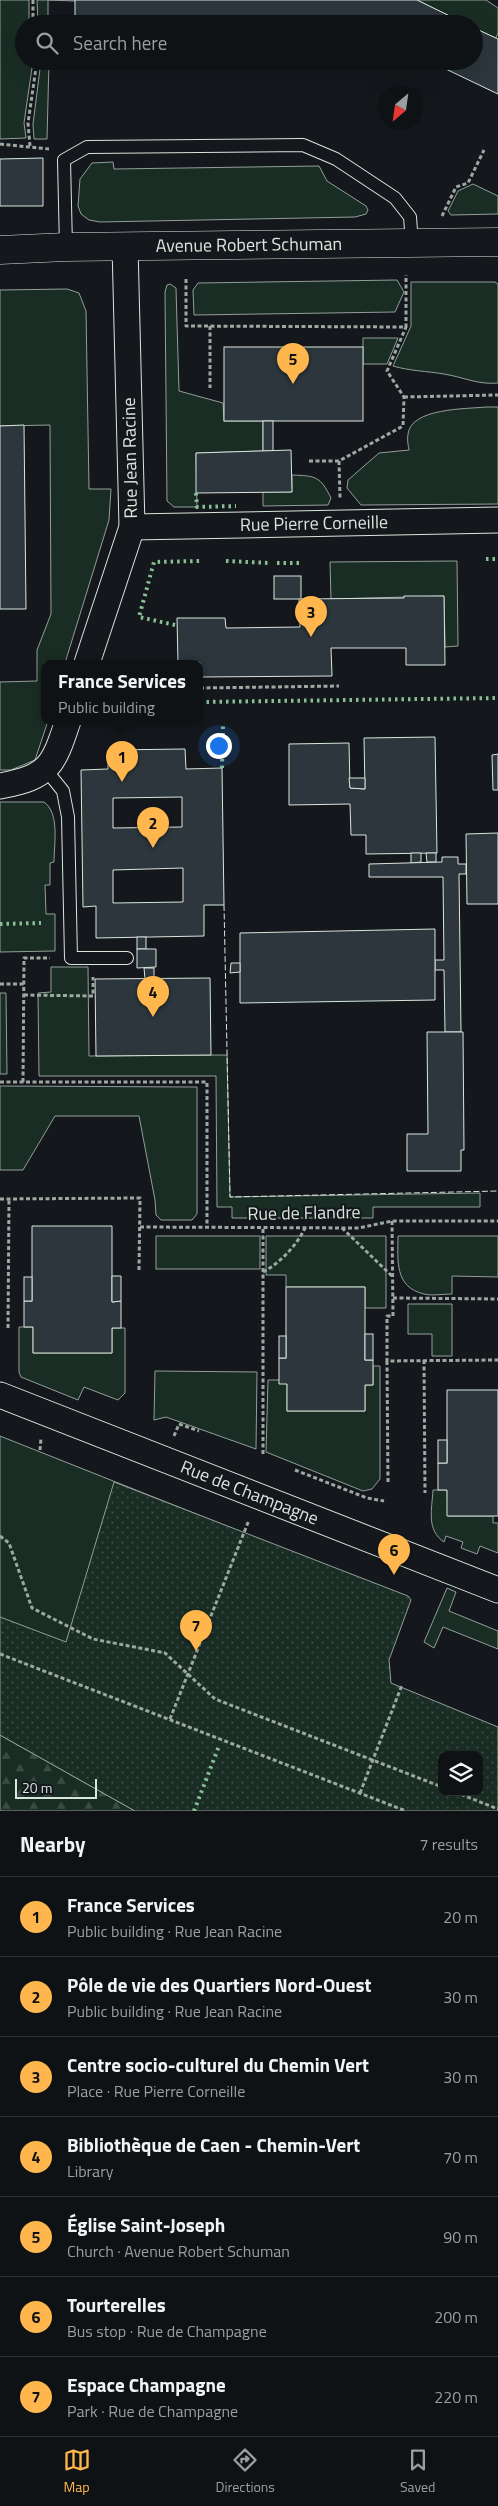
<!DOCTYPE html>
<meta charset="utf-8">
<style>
:root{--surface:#0f1215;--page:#181b1e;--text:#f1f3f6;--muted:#9b9ea0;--line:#2f3234;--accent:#ffb74d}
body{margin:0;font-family:"Titillium Web",sans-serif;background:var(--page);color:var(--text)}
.controls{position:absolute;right:15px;bottom:15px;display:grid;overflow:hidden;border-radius:10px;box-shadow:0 5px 20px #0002}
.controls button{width:45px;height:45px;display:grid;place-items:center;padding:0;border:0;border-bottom:1px solid var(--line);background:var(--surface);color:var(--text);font:25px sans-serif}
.compass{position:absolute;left:378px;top:85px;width:45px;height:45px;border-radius:50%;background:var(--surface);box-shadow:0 5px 20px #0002;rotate:209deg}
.scale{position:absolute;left:15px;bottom:12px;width:82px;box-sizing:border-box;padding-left:5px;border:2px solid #d8e6dc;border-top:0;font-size:14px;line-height:18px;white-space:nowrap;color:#d8e6dc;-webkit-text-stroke:4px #14181c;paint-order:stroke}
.you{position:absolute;left:218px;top:745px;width:18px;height:18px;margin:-12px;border:4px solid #fff;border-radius:50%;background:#1a73e8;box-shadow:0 0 0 8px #1a73e833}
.badge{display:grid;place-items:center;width:32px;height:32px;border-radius:50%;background:var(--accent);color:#111;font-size:16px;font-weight:700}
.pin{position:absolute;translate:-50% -41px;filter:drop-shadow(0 1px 2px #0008)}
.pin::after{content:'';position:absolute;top:26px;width:18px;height:15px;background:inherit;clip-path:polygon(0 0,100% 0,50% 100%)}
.popup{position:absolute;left:41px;top:660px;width:162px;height:65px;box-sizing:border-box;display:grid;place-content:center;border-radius:10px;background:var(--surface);filter:drop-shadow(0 1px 4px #0005);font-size:16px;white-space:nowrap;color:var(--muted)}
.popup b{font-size:19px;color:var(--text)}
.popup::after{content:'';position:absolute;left:50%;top:100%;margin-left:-10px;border:10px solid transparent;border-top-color:var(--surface)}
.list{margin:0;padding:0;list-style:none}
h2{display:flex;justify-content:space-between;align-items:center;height:65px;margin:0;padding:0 20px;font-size:21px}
h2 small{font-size:16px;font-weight:400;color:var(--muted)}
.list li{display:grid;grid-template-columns:32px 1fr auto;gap:15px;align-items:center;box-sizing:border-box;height:80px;padding:0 20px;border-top:1px solid var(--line)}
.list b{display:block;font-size:19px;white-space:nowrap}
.list p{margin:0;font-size:16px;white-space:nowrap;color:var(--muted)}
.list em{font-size:16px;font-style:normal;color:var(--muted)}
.icon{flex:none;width:28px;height:28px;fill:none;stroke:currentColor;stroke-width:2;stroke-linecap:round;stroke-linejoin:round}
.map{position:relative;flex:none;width:498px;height:1811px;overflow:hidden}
.search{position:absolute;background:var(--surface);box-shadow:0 5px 20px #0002;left:15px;right:15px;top:15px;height:55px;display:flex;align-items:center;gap:12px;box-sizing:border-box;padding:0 18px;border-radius:28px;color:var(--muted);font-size:19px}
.sheet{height:625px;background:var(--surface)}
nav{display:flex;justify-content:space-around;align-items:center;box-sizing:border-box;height:70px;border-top:1px solid var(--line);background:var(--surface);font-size:14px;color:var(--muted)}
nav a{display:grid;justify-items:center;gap:2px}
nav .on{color:var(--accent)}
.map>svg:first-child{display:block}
</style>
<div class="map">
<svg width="498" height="1811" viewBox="0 0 498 1811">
<defs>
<pattern id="forest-firs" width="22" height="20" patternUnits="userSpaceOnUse" patternTransform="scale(1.25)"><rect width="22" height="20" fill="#1a2d24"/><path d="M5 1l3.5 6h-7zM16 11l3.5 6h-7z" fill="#3b4b43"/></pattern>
<pattern id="park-dots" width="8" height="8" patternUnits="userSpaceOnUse" patternTransform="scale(1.25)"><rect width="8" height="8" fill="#1a2d24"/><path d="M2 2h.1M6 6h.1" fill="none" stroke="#3b4b43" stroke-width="1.8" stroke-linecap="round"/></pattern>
</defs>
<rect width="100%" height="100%" fill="#14181c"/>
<g fill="#1a2d24" stroke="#939e99">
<path d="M0,0h29v24h-5v37h9l-9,62 2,15 -26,1z"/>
<path d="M37,0h38v1l-27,-1v24h-10z"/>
<path d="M417,0h69l12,8v25l-2,5 -22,-10v-4h-8z"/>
<path d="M41,61h8l-2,78h-13l-1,-15z"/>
<path d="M113,162l1,7 205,-3 8,15 39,25 2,4 -2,4 -11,3 -255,5 -11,-2 -8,-6 -3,-8 2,-27 12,-16z"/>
<path d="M473,184l25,12v18l-47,1 -3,-4 10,-20z"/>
<path d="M397,280l7,12 -9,20 -201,3 -1,-25 5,-7z"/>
<path d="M411,282h84l3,2v99c-20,2 -35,-6 -54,-9 -18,-3 -34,-3 -51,-8l18,-40z"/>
<path d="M170,284l6,4 3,103 44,12 1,18h39v30l-67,2 1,54h-23l-7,-6 -2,-209 2,-7z"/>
<path d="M67,289l12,4 7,18 3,178h22l-2,31 -44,143h-21v58h4l-13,39 -24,10h-11v-88l37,-1v-31l14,-36 -1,-189 -50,1v-136z"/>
<path d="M363,338h35l-11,26h-24z"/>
<path d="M486,407h12v97l-137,1 -14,-17 1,-8 31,-27 30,-3c-1,-5 -2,-11 -1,-16 3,-26 58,-25 78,-27z"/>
<path d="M292,475c24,1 28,1 39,23l-3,7 -65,1v-14h29z"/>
<path d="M457,561l1,85 -13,1 -1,-51 -113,3 -1,-37z"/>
<path d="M0,802h44c16,11 10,43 10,60l-4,1v22h-5l1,29h9v37l-55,1z"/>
<path d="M51,967h37l1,89 138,-1 3,142 250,-4v14h-107v11h-141v-11h-15l-1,-131h-177l-1,-83 13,-1z"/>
<path d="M0,993h6l1,81h-7z"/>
<path d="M0,1086l197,1v127l-5,6h-31l-5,-5 -1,-15 -16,-84h-84l-32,54h-23z"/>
<rect x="156" y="1236" width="104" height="33"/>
<path d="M266,1236h120v72h-21v-21h-79v-12h-20z"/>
<path d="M398,1236h100v41l-46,-1v18c-8,0 -20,2 -28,0 -30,-7 -26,-34 -26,-58z"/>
<path d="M408,1304h44v52h-20v-22h-24z"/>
<path d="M19,1327h14v26h79v-25h13v65l-7,7 -34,-13 -6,13 -57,-23 -2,-5z"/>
<path d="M373,1366h7v113l-8,10 -9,2 -97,-39 2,-72h11l8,4v27h78v-26h8z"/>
<path d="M155,1371l102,1 -1,77 -90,-32 -12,3z"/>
<path d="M0,1436l234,93 -67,170 -167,-65z"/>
<path d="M433,1490h14l1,26h45v7h5v30l-18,-7 -3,8 -16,-6 2,-6 -17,-6 -2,6c-18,-12 -12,-33 -11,-52z"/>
<path d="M447,1588l9,4 -7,19 49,20v18l-55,-22 -9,21 -10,-6z"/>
</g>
<path fill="url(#forest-firs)" stroke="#939e99" d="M0,1735l135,76h-135z"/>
<path fill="url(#park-dots)" stroke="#939e99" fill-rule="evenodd" d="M114,1482l294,114 3,4 -22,60 2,23 107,44v84h-363l-135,-76v-118l66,25zM442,1755h37v37h-37z"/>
<g fill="#2c363c" stroke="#d8e6dc" fill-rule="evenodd">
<path d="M75,0h342l49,24h-116l-5,-2 -270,2z"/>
<path d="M474,28l24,11v55l-69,-33h45z"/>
<path d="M43,158v48h-43v-47z"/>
<rect x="224" y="347" width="139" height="74"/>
<rect x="263" y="421" width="10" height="30"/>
<path d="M24,425l2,184h-26v-183z"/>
<path d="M291,450l1,42 -96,1v-40z"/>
<rect x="274" y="576" width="27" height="23"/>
<path d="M404,596h40l1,69h-39v-17h-75l1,28 -132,1v-14h-22l-1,-45h48l1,10 74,-1 -1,-28 105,-1z"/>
<path d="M435,737l2,116 -71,1v-19h-15l-1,-31 -61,1v-61l60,-1 1,45 15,1 -1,-51z"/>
<path d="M185,749l1,20 36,-1 2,137h-20v31l-108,2v-32l-13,1 -2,-137 27,-1v-19zM182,797v30l-69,1v-30zM183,868v34l-70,1v-33z"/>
<path d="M498,754v36h-5l-1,-35z"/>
<path d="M349,778h16v11l-15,-1z"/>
<path d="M498,833v71h-31l-1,-70z"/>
<path d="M411,853h10v9l-10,1z"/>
<path d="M426,853h10v9h-9z"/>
<path d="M442,857h16v7h8v10h-7l2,158h-16l-1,-62h-9v-10h9l-1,-83h-74v-13l73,-2z"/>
<path d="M435,929v71l-195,3v-70z"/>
<rect x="137" y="937" width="9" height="12"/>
<path d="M137,949h19v18l-19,1z"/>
<path d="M231,963h9v9l-10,1z"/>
<path d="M144,968h10v11h-9z"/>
<path d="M210,978l1,77 -115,1 -1,-77z"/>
<path d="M427,1032h36l1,118h-3v21h-54v-37h21z"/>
<path d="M32,1226h80v76l9,-1v27h-9v25h-79v-26h-9v-26h8z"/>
<path d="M112,1276h9v25l-9,1z"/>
<rect x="24" y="1277" width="8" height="24"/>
<path d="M286,1287h79v73h8v25h-8v26h-78v-27h-8v-26h7z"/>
<rect x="365" y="1334" width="8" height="26"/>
<rect x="279" y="1336" width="7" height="22"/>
<path d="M447,1390h51v126h-51v-26h-9v-27h9z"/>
<rect x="438" y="1440" width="9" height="23"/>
</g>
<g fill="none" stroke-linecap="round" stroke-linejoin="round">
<defs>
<g id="lane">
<path d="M66,247l-2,-87 23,-13 216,-2 33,14 59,39 15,19 2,26"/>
<path d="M46,770l17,21 5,26 3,141h56"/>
</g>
<g id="street">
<path id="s1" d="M132,527l366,-7"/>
<path d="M87,663l45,-136 -7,-281"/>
<path d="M0,786c49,-9 53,-20 68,-65"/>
<path id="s2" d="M0,1395l498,195"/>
</g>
<g id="secondary">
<path id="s3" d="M0,250l66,-3 432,-5"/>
</g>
</defs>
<use href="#lane" stroke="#d8e6dc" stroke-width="14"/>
<use href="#street" stroke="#d8e6dc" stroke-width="27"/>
<use href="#secondary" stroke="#d8e6dc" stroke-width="29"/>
<g stroke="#9da8a2" stroke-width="3" stroke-dasharray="4 2.5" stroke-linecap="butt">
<path d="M33,0v24"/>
<path d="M0,144l49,5"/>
<path d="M30,146l-2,-23 9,-62"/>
<path d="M442,216l14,-29 12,-4 16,-33"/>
<path d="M186,279v47l220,1v-52"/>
<path d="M210,326v62"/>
<path d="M404,397l94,-2"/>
<path d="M309,461h30l64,-35 1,-29 -17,-26 19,-44"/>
<path d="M339,461l1,37"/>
<path d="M200,688l139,-2"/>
<path d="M0,984h24"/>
<path d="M24,995l69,1v-19"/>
<path d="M0,1082h207v145"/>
<path d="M23,1082l1,-124h26"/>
<path d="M0,1199l140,-1 -1,73"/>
<path d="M392,1221l1,95h-6v45l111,-1"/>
<path d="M140,1227l219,1 33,-7h106"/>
<path d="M342,1228l51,49"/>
<path d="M263,1272c17,-9 34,-27 42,-44"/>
<path d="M393,1298l105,1"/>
<path d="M8,1328l1,-129"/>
<path d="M424,1360l1,133"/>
<path d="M387,1361l1,123"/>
<path d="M174,1436l5,-12 20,7"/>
<path d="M40,1450l1,-12"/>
<path d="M263,1454v-226"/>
<path d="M295,1470l72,28 17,3"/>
<path d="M0,1536l9,7 23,65 61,31 72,14 50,46 227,88"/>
<path d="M0,1654l406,157"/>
<path d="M170,1719l79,-199"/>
<path d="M455,1792l43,17"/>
<path d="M360,1793l42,-108"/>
</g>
<use href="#lane" stroke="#14181c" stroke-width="12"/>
<use href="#street" stroke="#14181c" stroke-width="25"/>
<use href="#secondary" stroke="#14181c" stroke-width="28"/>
<g stroke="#8ac095" stroke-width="4" stroke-dasharray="2.5 4" stroke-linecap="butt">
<path d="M196,493l1,14 39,-1"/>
<path d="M486,559h12"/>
<path d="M226,561l44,2"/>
<path d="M277,563h22"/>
<path d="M175,625l-36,-8 15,-55 47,-1"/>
<path d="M200,702l298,-4"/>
<path d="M222,768l1,-43"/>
<path d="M0,924l41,-1"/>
<path d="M194,1811l25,-65"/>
</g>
<path stroke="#d8e6dc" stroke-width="1" stroke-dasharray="6 2.5" stroke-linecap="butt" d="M224,905l6,292 268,-6"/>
</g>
<g text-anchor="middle" stroke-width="4" stroke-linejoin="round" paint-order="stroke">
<g font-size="18" fill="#d8e6dc" stroke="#14181c">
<text dy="6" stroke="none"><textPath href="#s3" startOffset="249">Avenue Robert Schuman</textPath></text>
<text transform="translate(130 458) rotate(-91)" y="6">Rue Jean Racine</text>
<text dy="6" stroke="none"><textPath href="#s1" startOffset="182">Rue Pierre Corneille</textPath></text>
<text transform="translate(304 1213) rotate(-1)" y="6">Rue de Flandre</text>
<text dy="6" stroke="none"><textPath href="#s2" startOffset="268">Rue de Champagne</textPath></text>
</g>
</g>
</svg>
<div class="controls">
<button><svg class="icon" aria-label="layers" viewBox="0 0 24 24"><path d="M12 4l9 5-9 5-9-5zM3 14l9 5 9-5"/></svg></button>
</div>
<svg class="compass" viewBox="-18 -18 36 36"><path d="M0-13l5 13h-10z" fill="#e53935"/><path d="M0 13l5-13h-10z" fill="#9b9ea0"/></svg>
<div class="scale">20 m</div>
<div class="you"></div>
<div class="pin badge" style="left:122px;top:782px">1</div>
<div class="popup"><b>France Services</b>Public building</div>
<div class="pin badge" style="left:153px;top:848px">2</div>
<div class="pin badge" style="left:311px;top:637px">3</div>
<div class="pin badge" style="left:153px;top:1017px">4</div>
<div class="pin badge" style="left:293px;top:384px">5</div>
<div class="pin badge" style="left:394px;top:1575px">6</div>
<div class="pin badge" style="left:196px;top:1651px">7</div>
<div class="search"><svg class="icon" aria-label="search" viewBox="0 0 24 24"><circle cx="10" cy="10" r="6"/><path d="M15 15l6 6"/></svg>Search here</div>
</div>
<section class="sheet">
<h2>Nearby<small>7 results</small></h2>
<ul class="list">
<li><span class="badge">1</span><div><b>France Services</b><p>Public building · Rue Jean Racine</p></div><em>20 m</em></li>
<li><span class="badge">2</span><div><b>Pôle de vie des Quartiers Nord-Ouest</b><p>Public building · Rue Jean Racine</p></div><em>30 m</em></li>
<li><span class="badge">3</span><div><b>Centre socio-culturel du Chemin Vert</b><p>Place · Rue Pierre Corneille</p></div><em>30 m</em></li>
<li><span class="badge">4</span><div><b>Bibliothèque de Caen - Chemin-Vert</b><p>Library</p></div><em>70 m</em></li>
<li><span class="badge">5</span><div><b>Église Saint-Joseph</b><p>Church · Avenue Robert Schuman</p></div><em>90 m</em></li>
<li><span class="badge">6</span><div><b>Tourterelles</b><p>Bus stop · Rue de Champagne</p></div><em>200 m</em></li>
<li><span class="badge">7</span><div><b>Espace Champagne</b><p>Park · Rue de Champagne</p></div><em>220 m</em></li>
</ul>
</section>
<nav>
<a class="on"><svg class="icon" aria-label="map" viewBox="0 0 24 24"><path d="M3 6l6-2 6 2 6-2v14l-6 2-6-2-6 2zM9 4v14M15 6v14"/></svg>Map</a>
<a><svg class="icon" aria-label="directions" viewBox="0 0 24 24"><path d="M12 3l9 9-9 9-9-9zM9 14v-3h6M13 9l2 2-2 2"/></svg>Directions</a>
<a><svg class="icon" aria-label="saved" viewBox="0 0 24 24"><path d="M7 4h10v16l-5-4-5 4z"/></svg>Saved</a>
</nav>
